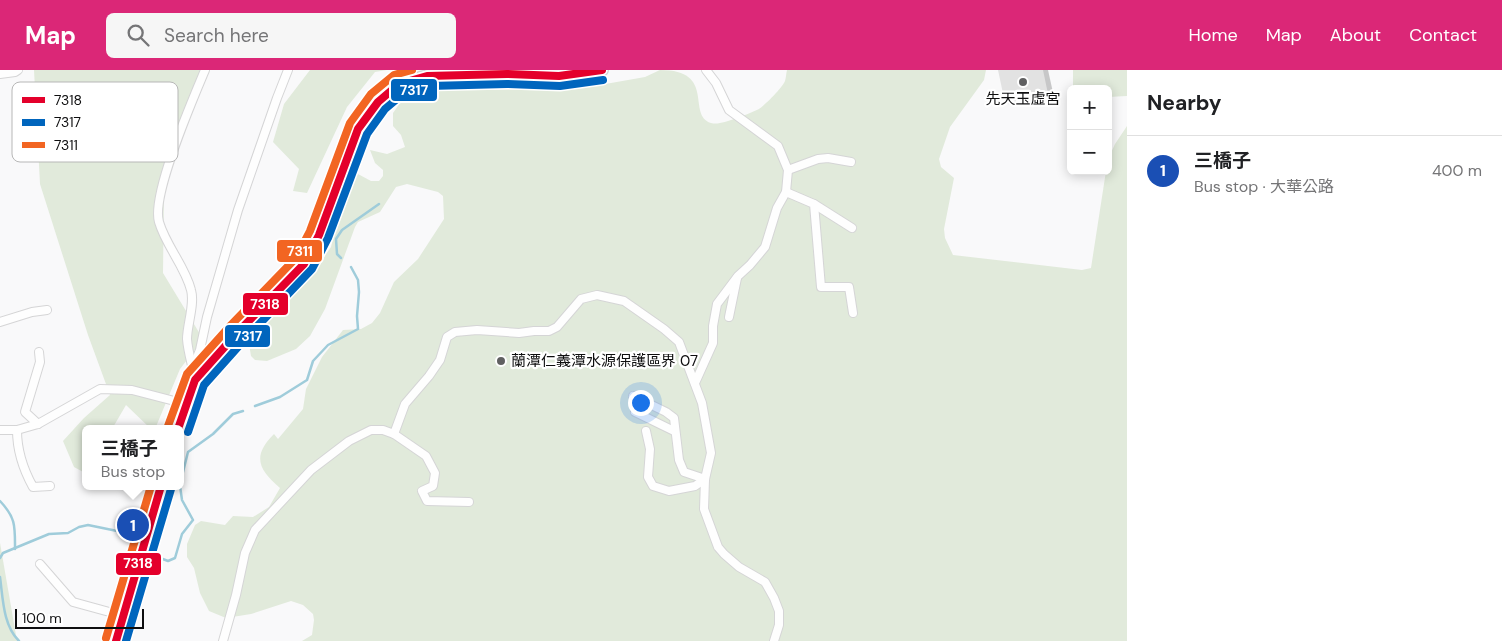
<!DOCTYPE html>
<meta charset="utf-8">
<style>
:root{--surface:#fff;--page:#f6f6f6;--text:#202124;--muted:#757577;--line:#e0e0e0;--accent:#db2777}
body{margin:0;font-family:"DM Sans","Noto Sans TC",sans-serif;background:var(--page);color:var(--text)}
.controls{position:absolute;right:15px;top:15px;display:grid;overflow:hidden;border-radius:8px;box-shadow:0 2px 12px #0003}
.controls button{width:45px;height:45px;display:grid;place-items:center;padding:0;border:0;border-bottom:1px solid var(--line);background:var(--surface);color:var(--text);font:25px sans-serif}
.scale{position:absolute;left:15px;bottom:12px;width:129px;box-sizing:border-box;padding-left:5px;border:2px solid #0e0e0f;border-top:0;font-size:14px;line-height:18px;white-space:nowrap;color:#0e0e0f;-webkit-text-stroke:4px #fff;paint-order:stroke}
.you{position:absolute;left:640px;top:332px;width:18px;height:18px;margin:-12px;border:4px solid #fff;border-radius:50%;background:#1a73e8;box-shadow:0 0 0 8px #1a73e833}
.badge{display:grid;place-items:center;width:32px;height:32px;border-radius:50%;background:var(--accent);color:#fff;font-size:16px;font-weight:700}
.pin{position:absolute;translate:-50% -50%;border:2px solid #fff;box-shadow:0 1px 5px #0006}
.popup{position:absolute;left:82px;top:355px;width:102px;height:65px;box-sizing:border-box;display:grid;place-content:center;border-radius:8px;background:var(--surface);filter:drop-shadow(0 1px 4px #0005);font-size:16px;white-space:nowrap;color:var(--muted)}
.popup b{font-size:19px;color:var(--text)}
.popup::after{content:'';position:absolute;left:50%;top:100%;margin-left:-10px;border:10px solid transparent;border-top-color:var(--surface)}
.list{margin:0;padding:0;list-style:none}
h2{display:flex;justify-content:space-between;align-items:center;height:65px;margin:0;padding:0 20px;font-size:21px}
h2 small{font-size:16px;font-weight:400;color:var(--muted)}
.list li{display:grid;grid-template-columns:32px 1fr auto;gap:15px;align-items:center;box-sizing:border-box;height:70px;padding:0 20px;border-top:1px solid var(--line)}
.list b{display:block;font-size:19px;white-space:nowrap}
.list p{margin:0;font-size:16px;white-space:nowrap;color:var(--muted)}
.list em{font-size:16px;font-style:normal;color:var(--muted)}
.icon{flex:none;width:28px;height:28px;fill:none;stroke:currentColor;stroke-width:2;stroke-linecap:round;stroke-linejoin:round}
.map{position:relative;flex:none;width:1127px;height:571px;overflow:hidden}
header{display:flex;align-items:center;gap:30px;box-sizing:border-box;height:70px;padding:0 25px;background:var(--accent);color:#fff}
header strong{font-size:24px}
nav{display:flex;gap:28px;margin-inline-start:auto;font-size:18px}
.search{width:350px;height:45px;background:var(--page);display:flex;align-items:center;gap:12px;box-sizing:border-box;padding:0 18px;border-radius:8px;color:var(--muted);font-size:19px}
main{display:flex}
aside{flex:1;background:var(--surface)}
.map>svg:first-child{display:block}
</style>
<header>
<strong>Map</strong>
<div class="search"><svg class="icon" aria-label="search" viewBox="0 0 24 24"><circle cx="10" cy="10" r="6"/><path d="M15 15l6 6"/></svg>Search here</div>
<nav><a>Home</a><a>Map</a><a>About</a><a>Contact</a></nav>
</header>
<main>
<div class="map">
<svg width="1127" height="571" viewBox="0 0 1127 571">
<rect width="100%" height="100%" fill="#f9f9fa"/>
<g fill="#e1eadb">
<path d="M34,0h168l-38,122 -1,81 40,66 -23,30 -25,60h-4l-25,-24 -14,24h-26l-1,44 -11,-6 -11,-26 21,-23 26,-23 -22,-60 -48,-151z"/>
<path d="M310,0h77l-12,2 -28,35 -40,86 -14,-2 6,-22 -26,-27 11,-38z"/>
<path d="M660,0c57,0 26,45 51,53 7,2 16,-2 23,-4 8,-3 17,-6 25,-10 5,-3 24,-22 26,-28 1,-3 1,-7 2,-11h199l-2,10 -34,47 -11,32 2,8 13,11 -10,51 1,9 8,17 129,15 9,-2 15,-97h2v-12l7,-15 12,-18v515h-825l10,-6 2,-15 -1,-6 -10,-9 -12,-4 -40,13 -25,4 -17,-7 -9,-18 -6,-25 -7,-11v-13l8,-19 6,-4 24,4 8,-9 20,1 16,-10 11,-19c-22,-19 -28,-32 -6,-54l4,5 25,-30 3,-20 16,-32 21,-27 18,-1 11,-6 8,-10 14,-31 24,-23 26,-40 -1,-23 -5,-4 -31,-8 -11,3 -16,25 -22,10 -3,5 -30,82 -15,27 -14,13 -29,12 -12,-1 -4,-4 -2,-12 11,-24 20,-16 7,-10 23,-17 21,-30 9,-36 13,-32 5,-5 13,7h8l4,-5v-6l-8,-7 -5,-13 17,4 18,-7 -4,-12 -8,-9v-13l7,-10 10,-7 31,-10 53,4 100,-4 51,-9z"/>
<path d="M1073,0h54v26l-19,1v-8h-35z"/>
<path d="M0,473l17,98h-17z"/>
</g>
<path fill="#0003" d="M999,0h49l6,27 -41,9 -7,-3z"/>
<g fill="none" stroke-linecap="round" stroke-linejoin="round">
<g stroke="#9fccda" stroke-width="2.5">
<path d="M341,188l-4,-4 -1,-15 6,-9 37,-26"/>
<path d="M255,336l25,-9 27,-17 6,-19 15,-16 30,-16 -1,-13 2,-24 -1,-12 -7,-13"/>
<path d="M180,414l8,-32 25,-18 20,-20 10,-3"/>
<path d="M0,431c16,17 15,25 15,48"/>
<path d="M146,480l9,6 13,5 7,-3 7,-24 11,-14 -11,-20 -2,-14"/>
<path d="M0,488l3,-5 46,-19 19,-1 11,-6 9,-2 34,7 18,13"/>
<path d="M0,507c3,22 3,48 19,64"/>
</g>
</g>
<path fill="#e2e2e2" d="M998,0h45l5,24 -43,9z"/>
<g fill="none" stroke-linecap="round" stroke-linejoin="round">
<defs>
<g id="minor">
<path d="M0,4l15,-2 3,-2"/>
<path d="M788,100l30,-11 10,-1 23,4"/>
<path d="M786,122l28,12 7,83h28l4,26"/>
<path d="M814,134l38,24"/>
<path d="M729,247l8,-39"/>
<path d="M0,252l32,-10 15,-2"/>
<path d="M193,297l7,-17 7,-33 31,-107 39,-112 11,-28"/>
<path d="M195,310c-2,-13 -7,-27 -8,-41 0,-14 8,-35 4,-49 -6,-24 -25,-44 -32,-68 -8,-27 34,-123 46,-152"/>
<path d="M695,313l18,-40v-17l4,-22 21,-28 12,-11 15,-18 12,-39 9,-16 2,-22 -10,-24 -49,-36 -13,-27 -10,-13"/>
<path d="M633,326l33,16 8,6 5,42 5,12 21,7"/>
<path d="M635,342l39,19"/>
<path d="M38,354l-13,-12 15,-50 -1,-10"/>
<path d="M0,360h17l21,-6 62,-35 32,1 54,14"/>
<path d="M17,360c0,21 6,39 16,57l17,-1"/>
<path d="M646,361l4,18 -2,28 5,9 16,5 26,-5 10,-7"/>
<path d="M394,364l32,22 9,17 -2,13 -11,5 5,10 42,1"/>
<path d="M40,494l33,38 51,14"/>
<path d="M223,571l13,-46 9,-42 10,-23 56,-60 38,-29 22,-11h12l11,4 11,-30 24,-28 11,-16 7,-23 8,-5 22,-2 42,3 15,-2h15l8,-4 24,-28 16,-4 27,6 40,28 15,13 23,61 9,50 -6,26 -1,30 14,38 6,7 15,13 26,15 9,16 5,13v14l-5,16"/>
</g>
<g id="secondary">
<path d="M178,359l8,-25 9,-24 43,-48 66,-68 15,-29 39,-106 20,-27 21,-18 28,-8 80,-2 52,2 43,-6"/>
<path d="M116,571l45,-155"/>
</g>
</defs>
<use href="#minor" stroke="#d5d5d6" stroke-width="10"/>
<use href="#secondary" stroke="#d5d5d6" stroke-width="14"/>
<use href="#minor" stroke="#fefefe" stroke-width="8"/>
<use href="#secondary" stroke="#fefefe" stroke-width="11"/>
<defs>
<g id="bus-1">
<path d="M178,359l17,-49 43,-48 66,-68 15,-29 39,-106 20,-27 21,-18 28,-8 80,-2 52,2 43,-6"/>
<path d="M116,571l45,-155"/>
</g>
<g id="bus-2">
<path d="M188,362l16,-47 41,-46 67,-70 16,-31 39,-104 18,-25 19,-16 25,-7 78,-2 53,2 43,-6"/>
<path d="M126,571l45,-152"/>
</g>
<g id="bus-3">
<path d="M168,356l19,-52 44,-49 65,-67 14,-27 40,-108 21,-29 23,-19 18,-5"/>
<path d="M106,568l45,-152"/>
</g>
</defs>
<use href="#bus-1" stroke="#fff" stroke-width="11"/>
<use href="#bus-2" stroke="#fff" stroke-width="11"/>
<use href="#bus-3" stroke="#fff" stroke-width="11"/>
<use href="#bus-1" stroke="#e4002b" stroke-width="8"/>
<use href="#bus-2" stroke="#0065bd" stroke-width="8"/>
<use href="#bus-3" stroke="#f26522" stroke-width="8"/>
</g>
<g fill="#606061" stroke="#fff" stroke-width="2">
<circle cx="1023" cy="12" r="5"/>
<circle cx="501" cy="291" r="5"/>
</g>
<g text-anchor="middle" stroke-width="4.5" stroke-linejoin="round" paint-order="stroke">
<g font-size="15" fill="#0e0e0f" stroke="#fff">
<text x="1023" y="34">先天玉虛宮</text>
<text x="511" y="296" text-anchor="start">蘭潭仁義潭水源保護區界 07</text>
</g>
</g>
<rect x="12" y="12" width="166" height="80" rx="8" fill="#fff" stroke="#b7b7b7" stroke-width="1"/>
<rect x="22" y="27" width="23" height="6" fill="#e4002b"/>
<rect x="22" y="49" width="23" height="7" fill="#0065bd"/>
<rect x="22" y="72" width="23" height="6" fill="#f26522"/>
<g font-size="14" fill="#0e0e0f">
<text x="54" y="35">7318</text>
<text x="54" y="57">7317</text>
<text x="54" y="80">7311</text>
</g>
<g stroke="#fff" stroke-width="2">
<rect x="390" y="8" width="48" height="24" rx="5" fill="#0065bd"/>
<rect x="276" y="169" width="47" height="24" rx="5" fill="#f26522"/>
<rect x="242" y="222" width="47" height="24" rx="5" fill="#e4002b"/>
<rect x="224" y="254" width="47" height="24" rx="5" fill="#0065bd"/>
<rect x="115" y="482" width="47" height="24" rx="5" fill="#e4002b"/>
</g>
<g font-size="14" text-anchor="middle" font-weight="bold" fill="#fff">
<text x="414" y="25">7317</text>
<text x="300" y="186">7311</text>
<text x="265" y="239">7318</text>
<text x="248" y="271">7317</text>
<text x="138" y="498">7318</text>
</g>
</svg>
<div class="controls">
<button>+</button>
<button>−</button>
</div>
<div class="scale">100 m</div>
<div class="you"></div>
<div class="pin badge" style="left:133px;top:455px;background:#1a4fb4">1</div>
<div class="popup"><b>三橋子</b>Bus stop</div>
</div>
<aside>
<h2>Nearby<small></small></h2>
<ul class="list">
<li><span class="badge" style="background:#1a4fb4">1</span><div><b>三橋子</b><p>Bus stop · 大華公路</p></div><em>400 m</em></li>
</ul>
</aside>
</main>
